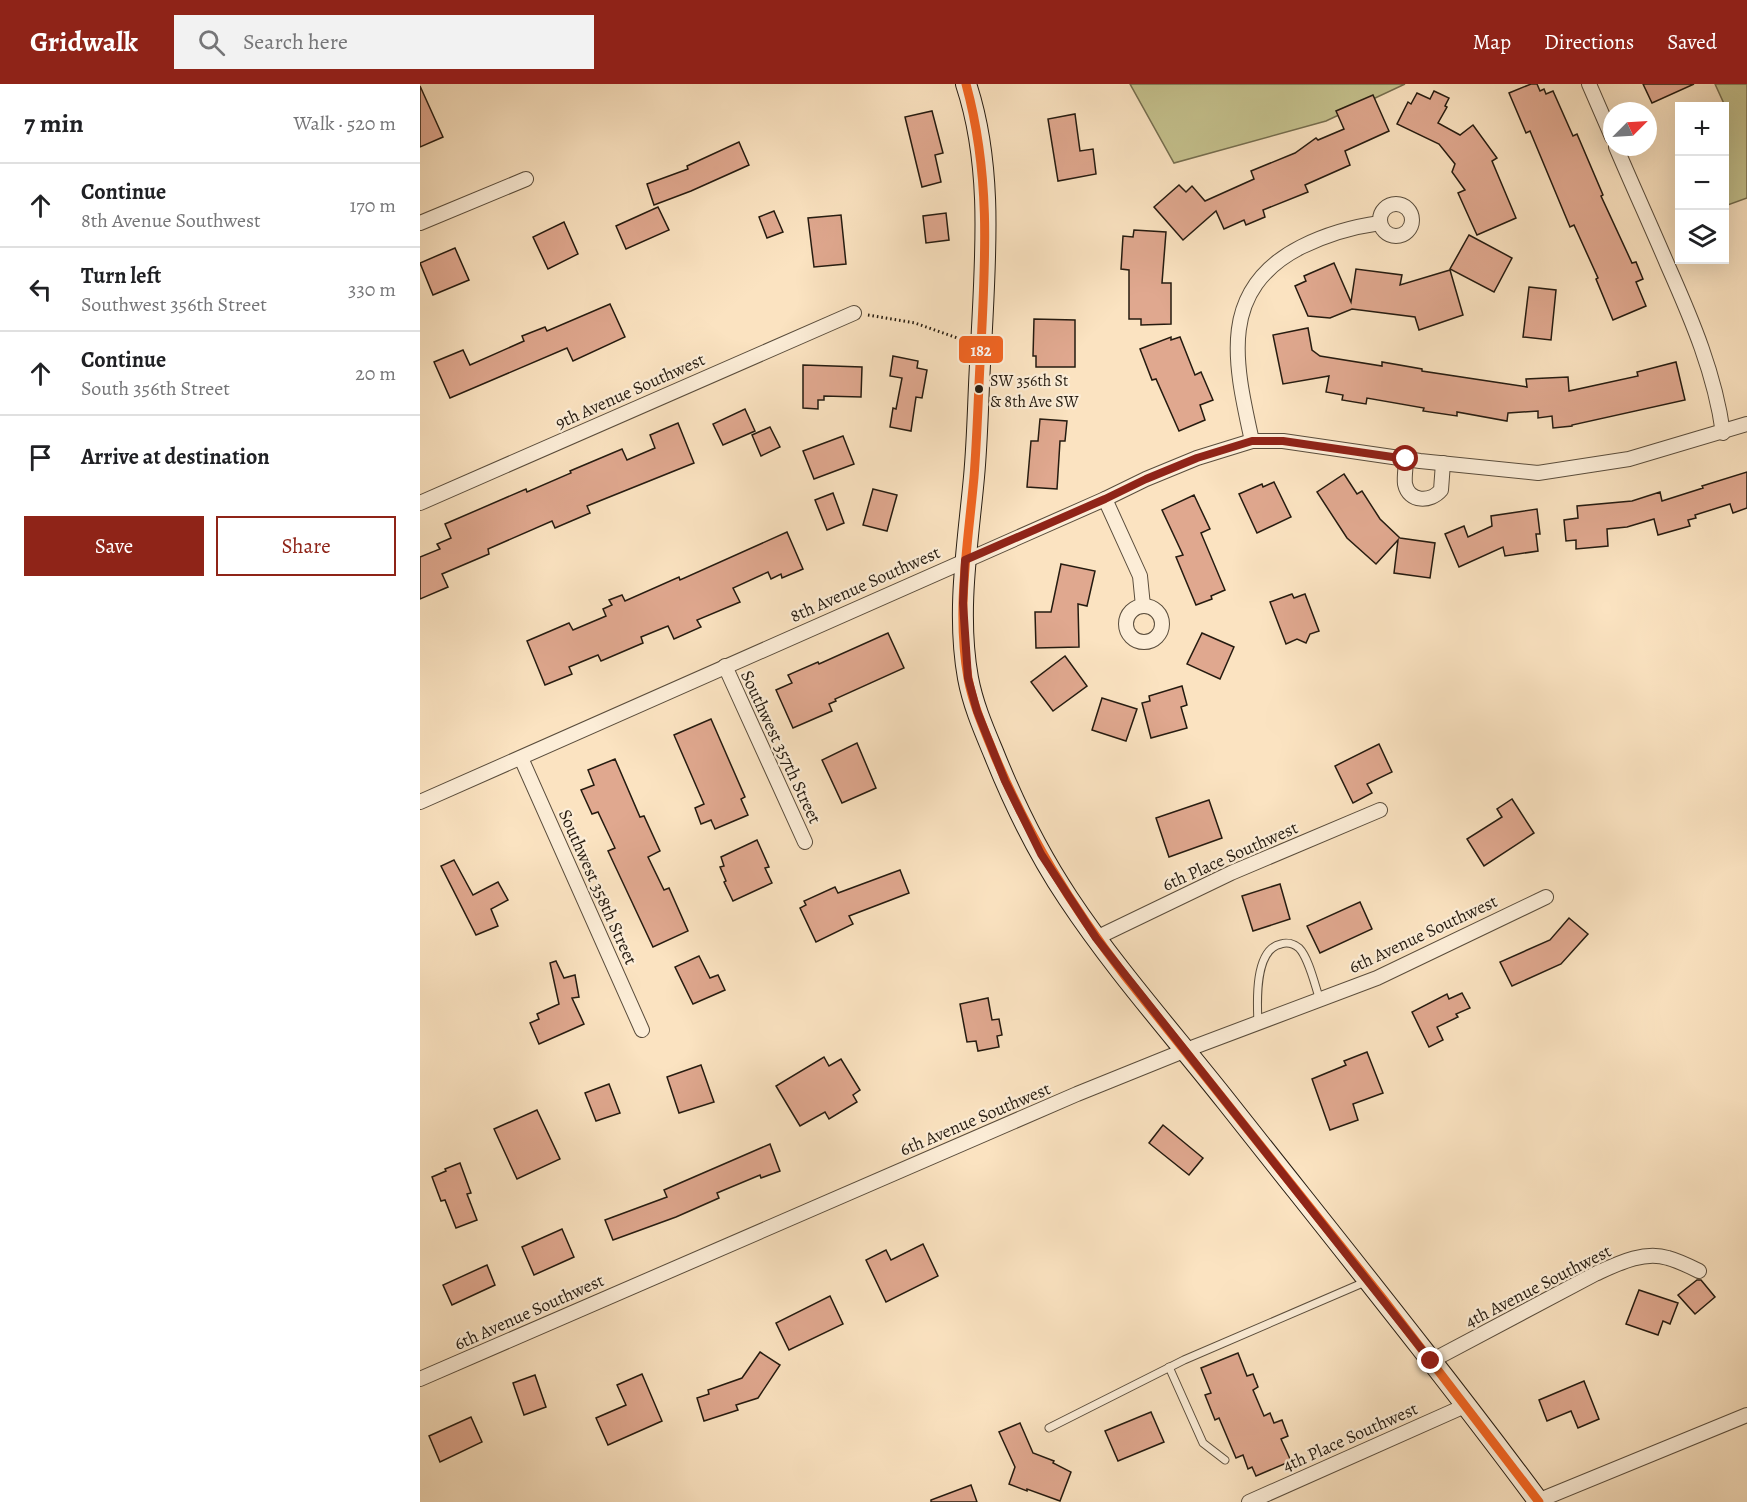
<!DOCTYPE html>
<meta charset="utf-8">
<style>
:root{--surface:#fff;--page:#f2f2f2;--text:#202124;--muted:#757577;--line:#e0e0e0;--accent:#8f2418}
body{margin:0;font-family:Alegreya,serif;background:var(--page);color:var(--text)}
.controls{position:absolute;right:18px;top:18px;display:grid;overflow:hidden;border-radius:0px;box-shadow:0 6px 24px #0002}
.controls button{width:54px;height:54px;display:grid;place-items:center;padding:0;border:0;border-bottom:2px solid var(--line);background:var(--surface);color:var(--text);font:30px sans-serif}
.compass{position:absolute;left:1183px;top:18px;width:54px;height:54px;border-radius:50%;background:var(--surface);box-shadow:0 6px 24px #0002;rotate:66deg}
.stop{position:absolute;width:18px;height:18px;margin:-14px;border:4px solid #8f2418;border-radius:50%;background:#fff}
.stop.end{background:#8f2418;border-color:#fff;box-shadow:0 2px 6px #0008}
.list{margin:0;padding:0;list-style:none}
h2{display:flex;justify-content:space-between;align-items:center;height:78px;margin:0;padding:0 24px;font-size:26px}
h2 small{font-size:20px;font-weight:400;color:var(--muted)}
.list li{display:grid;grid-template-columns:39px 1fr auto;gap:18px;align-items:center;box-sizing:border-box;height:84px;padding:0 24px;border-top:2px solid var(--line)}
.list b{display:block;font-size:22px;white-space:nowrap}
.list p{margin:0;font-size:20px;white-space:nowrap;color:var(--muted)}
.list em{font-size:20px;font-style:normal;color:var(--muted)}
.actions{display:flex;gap:12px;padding:18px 24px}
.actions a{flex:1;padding:14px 0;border:2px solid var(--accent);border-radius:0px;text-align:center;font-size:21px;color:var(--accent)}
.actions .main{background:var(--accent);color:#fff}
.icon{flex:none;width:33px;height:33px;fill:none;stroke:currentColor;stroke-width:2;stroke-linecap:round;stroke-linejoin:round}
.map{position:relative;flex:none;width:1327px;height:1418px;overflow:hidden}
header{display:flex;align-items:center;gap:36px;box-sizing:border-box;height:84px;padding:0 30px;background:var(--accent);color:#fff}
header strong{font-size:28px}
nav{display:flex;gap:33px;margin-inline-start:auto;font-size:21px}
.search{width:420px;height:54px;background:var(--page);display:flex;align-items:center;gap:15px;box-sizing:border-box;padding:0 21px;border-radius:0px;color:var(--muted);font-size:22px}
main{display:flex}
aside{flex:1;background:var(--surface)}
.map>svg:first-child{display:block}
</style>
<header>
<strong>Gridwalk</strong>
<div class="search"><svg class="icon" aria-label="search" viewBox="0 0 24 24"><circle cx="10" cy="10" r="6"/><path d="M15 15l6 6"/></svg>Search here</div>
<nav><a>Map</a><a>Directions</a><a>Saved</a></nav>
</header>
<main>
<aside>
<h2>7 min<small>Walk · 520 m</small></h2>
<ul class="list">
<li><svg class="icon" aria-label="ahead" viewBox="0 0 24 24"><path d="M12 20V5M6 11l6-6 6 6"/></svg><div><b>Continue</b><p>8th Avenue Southwest</p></div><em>170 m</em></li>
<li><svg class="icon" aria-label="left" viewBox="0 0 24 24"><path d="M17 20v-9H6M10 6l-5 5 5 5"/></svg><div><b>Turn left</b><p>Southwest 356th Street</p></div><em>330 m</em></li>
<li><svg class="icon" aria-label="ahead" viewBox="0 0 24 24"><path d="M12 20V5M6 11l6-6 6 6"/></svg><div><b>Continue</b><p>South 356th Street</p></div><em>20 m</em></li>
<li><svg class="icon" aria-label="arrive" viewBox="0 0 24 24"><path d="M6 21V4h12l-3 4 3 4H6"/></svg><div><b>Arrive at destination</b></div></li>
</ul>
<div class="actions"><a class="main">Save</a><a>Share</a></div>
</aside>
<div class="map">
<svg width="1327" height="1418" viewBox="0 0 1327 1418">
<rect width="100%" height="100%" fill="#fbe3c1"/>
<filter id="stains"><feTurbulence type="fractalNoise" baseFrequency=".00333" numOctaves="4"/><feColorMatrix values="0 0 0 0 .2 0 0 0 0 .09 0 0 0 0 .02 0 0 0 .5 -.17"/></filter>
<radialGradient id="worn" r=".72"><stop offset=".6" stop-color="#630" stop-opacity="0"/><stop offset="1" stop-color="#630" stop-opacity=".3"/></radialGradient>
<g fill="#c5c28e" stroke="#756e4f" stroke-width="1.5">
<path d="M710,0h275l-79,37 -152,42z"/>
<path d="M1295,0h32v114l-22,8v-100z"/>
</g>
<g fill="#e0a88f" stroke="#251b10" stroke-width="1.5">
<path d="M1111,0h6l3,7 4,-2 2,5 7,-3 20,45 4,-2 26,61 -2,1 31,67 4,-1 7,17 -7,3 10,24 -33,14 -17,-41 2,-1 -24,-53 -4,2 -40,-96 -4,2 -17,-40z"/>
<path d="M1223,0h51l-42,19z"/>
<path d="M0,2l23,51 -23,10z"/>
<path d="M1014,7l15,7 -4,8 2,1 -9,16 22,12 13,-10 24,33 -5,3 24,57 -39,17 -19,-42 7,-3 -13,-18 3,-8 -16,-20 -42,-20 11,-22 3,2 6,-11 13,6z"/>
<path d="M953,11l16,36 -44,20 5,14 -45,20 3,7 -45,18 2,7 -19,8 -2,-5 -20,9 -8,-18 -33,29 -29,-33 25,-22 7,7 6,-6 13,15 49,-22 -3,-8 44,-18 21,-15 2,2 26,-11 -8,-18z"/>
<path d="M512,27l11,42 -8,2 6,27 -19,5 -17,-70z"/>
<path d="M655,30l5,37 13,-2 3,25 -38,7 -10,-62z"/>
<path d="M319,58l10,23 -58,26 -37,14 -7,-21 41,-15 -1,-3z"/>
<path d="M238,123l11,23 -43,19 -10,-23z"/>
<path d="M354,127l9,21 -16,6 -8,-21z"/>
<path d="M526,129l3,27 -23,3 -3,-27z"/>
<path d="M421,131l5,49 -32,3 -6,-49z"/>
<path d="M144,138l14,32 -30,15 -15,-32z"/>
<path d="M714,146l32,2 -4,51h9v41l-30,1v-6h-12v-49l-8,-1 2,-33 10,1z"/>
<path d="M1049,151l43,23 -18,34 -44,-23z"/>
<path d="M35,164l14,32 -36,15 -13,-32z"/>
<path d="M914,179l17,39 5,-33 46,6 -2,10 50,-15 13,45 -44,15 -4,-13 -63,-8 -22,9 -22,-2 -13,-30 11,-5 -2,-5z"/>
<path d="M1109,203l27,3 -5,50 -28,-3z"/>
<path d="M190,220l15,33 -52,24 -6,-13 -117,50 -16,-36 29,-12 7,15 54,-24 -2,-5 23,-9 2,4z"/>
<path d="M614,235l41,1v47h-39v-11h-3z"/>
<path d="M888,244l4,22 8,6 62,10v-4l40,7v2l105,16 -1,-8 42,-2 1,14 69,-15 -1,-4 39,-10 9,38 -113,25v1l-19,2 -1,-12 -14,2v-7l-30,2 -1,8 -50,-9v4l-34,-5 1,-3 -57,-10 -1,6 -24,-4 1,-5 -17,-3 3,-16 -46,8 -10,-49z"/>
<path d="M751,253v3l9,-3 15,38 6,-3 12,28 -13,5 5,15 -26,11 -23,-52 -4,1 -12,-31z"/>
<path d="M473,272l25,5 -1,7 10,2 -5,28 -6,-1 -5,34 -21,-4 3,-19 3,1 6,-31 -12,-2z"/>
<path d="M383,281l59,2 -1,30 -37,-1v4h-6v9l-15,-1z"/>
<path d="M325,325l10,22 -32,14 -10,-21z"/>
<path d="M620,335l27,2 -2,20h-5l-3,48 -30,-2 4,-46h7z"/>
<path d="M258,339l16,40 -107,43 3,7 -35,15 -3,-7 -64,28 1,5 -47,20 6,13 -28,12v-42l20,-8 -3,-5 14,-6 -6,-14 81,-35 1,3 44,-19 -1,-2 52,-22 5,11 28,-12 -5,-13z"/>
<path d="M350,343l10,20 -19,9 -9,-21z"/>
<path d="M423,352l11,28 -40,15 -11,-28z"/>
<path d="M1327,388v36l-14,5 -3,-9 -35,11 1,3 -8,2 2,6 -32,9 -4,-16 -27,8 -20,2 1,17 -32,3v-9l-10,1 -2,-21 14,-2 -1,-12 55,-5 28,-9 2,9 41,-13 -1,-2z"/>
<path d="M924,390l13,20 5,-3 18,28 20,19 35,5 -5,35 -36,-5 4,-33 -22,24 -29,-26 -30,-46z"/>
<path d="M854,398l17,35 -34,16 -18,-39 23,-10 1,3z"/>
<path d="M453,405l24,6 -10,36 -24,-6z"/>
<path d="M413,409l11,30 -17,7 -12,-30z"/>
<path d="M774,411l16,34 -9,4 24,57 -14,6 1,3 -16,6 -20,-48 7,-2 -21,-45z"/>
<path d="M1117,425l3,25h-4l2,17 -33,5 -2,-9 -44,20 -14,-33 19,-8 4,11 24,-11 -1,-10z"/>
<path d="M367,448l16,37 -21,9 -1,-4 -10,5 -3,-7 -35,16 7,14 -43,18 4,7 -27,12 -6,-13 -27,11 2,6 -42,18 -3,-6 -29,12 3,7 -27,11 -18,-44 42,-18 4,7 33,-14 -3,-7 9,-4 -3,-5 13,-5 3,6 54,-24 1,3z"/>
<path d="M641,480l34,7 -8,35 -9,-2 1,43 -43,1 -1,-36h16z"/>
<path d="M872,510l2,4 11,-4 14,37 -9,3 -4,9 -9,-4 -11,5 -16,-42z"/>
<path d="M468,549l16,35 -69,31 1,2 -7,3 3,7 -39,17 -17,-38 16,-7 -4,-8 30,-13 1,2z"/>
<path d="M782,549l32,14 -14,32 -33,-15z"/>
<path d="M645,572l22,30 -34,25 -22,-29z"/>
<path d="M762,602l5,19 -6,2 6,21 -36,10 -9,-35 8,-2 -1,-5z"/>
<path d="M682,614l35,11 -11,32 -34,-11z"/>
<path d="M291,635l34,78 -4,2 7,16 -33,14 -4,-9 -10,4 -6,-16 9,-4 -30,-69z"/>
<path d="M437,659l19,45 -34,15 -20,-43z"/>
<path d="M959,660l13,28 -25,12 5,9 -19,10 -18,-37z"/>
<path d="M195,675l25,58 4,-1 16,35 -12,6 16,33 5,-2 19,43 -35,16 -45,-96 7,-3 -17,-36 -6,2 -11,-24 13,-5 -6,-15z"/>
<path d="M1092,715l22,34 -50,33 -17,-27 35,-22 -5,-8z"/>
<path d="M789,716l13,38 -53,19 -13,-39z"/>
<path d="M337,756l12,27 -4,1 7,15 -39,18 -9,-19 2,-1 -6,-14 4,-1 -3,-9z"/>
<path d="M34,776l19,35 25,-13 10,18 -17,9 7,17 -22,9 -35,-69z"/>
<path d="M480,786l9,23 -60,23 4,8 -37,18 -16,-34 6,-3 -2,-4 31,-14 3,6z"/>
<path d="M860,800l10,35 -37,12 -11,-35z"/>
<path d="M940,818l12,27 -52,24 -13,-27z"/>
<path d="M1149,834l19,16 -27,30 -49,22 -12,-24 50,-22z"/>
<path d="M279,872l11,22 8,-3 7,15 -32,14 -18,-37z"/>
<path d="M136,877l8,17 11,-3 4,22 -7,1 12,26 -45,20 -9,-21 9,-4 -2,-5 22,-10 -9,-41z"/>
<path d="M1042,909l8,15 -14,6 2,3 -21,10 6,13 -14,7 -17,-35 35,-18 2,5z"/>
<path d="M568,914l4,22 7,-1 3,16 -5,1 2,11 -21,4 -2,-10 -9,1 -7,-38z"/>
<path d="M947,968l16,41 -30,11 5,16 -28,10 -18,-51 34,-14 -2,-4z"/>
<path d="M404,973l5,9 12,-7 19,31 -7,5 4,7 -28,17 -4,-7 -25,14 -24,-40z"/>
<path d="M281,981l13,37 -35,11 -12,-36z"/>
<path d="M189,1000l11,29 -24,8 -11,-28z"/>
<path d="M117,1026l23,49 -43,20 -23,-50z"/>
<path d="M743,1041l40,33 -14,17 -40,-32z"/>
<path d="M350,1060l10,27 -19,7 -1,-3 -43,18 2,5 -43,19 -63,23 -8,-20 62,-23 -3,-7z"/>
<path d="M40,1079l11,30 -4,1 10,26 -21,8 -11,-28 -4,1 -9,-24 14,-6 -1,-2z"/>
<path d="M142,1145l12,28 -40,18 -12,-28z"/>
<path d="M503,1160l15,32 -52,26 -20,-42 20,-10 5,10z"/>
<path d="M67,1181l8,20 -43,20 -9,-20z"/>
<path d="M1277,1196h4l14,17 -20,17 -17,-19z"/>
<path d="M1219,1206l39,13 -8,21 -7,-3 -5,14 -32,-11z"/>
<path d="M410,1212l13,28 -54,26 -13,-27z"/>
<path d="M340,1268l20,13 -22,33 -22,7 2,5 -34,11 -7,-23 12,-4 -1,-4 34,-12z"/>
<path d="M818,1269l9,23 6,-2 5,13 -5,3 11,26 6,-3 4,10 8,-3 6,16 -7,3 10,22 -35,15 -4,-9 -4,2 -5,-14 -7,3 -17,-40 -4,2 -10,-25 6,-2 -10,-25z"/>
<path d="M222,1290l20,47 -54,24 -12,-27 30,-13 -9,-20z"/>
<path d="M115,1291l11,32 -22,8 -11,-32z"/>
<path d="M1164,1297l15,38 -21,9 -7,-17 -24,10 -8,-21z"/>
<path d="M731,1328l13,30 -46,19 -13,-30z"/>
<path d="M51,1333l11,25 -42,20 -11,-26z"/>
<path d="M600,1339l13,30 21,8 -1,2 18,9 -11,29 -33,-12v2l-18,-7 6,-17 -16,-35z"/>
<path d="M551,1401l6,17h-46v-2z"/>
</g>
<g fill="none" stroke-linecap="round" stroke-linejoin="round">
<defs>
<g id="lane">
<path d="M838,939c-1,-20 -4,-74 23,-79 6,-2 13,0 18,4 10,10 16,38 21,52"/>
<path d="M749,1283l34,76 22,17"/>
<path d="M629,1344l135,-68 181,-78"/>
</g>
<g id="street">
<path d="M1169,0l23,53"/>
<path d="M1196,63c17,40 35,79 52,119 24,54 47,108 55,167"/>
<circle cx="976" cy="136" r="16"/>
<path d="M0,139l106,-44"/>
<path d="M832,357c-17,-77 -35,-151 49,-194 26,-13 50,-20 79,-24"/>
<path d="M986,375c0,8 -2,17 -1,25 4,19 26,18 36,6l2,-27"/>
<path d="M685,415l35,77 3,30"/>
<path d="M0,419l434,-190"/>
<circle cx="724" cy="540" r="18"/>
<path d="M305,582l80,176"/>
<path d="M101,674l121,272"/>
<path d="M0,718l685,-303 41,-20 51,-21 55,-17h31l137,20 118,12 91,-14 118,-35"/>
<path d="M676,854l135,-65 149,-63"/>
<path d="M1011,1277l164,-87c22,-10 49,-24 73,-16 11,3 21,8 31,13"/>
<path d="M0,1295l657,-285 109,-44 191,-72 169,-81"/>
<path d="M829,1418l218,-97"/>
<path d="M1115,1418l212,-87"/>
</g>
<path id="secondary" d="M546,0c28,84 19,177 15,264 -3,43 -3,86 -7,129 -6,66 -18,135 -6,201 5,27 16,52 26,76 20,50 44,99 74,144 47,71 105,136 158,203 105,133 212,265 313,401"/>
</defs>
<use href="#lane" stroke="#5a4d3c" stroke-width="9"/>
<use href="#street" stroke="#5a4d3c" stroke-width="16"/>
<use href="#secondary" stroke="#251b10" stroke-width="22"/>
<path stroke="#251b10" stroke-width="3" stroke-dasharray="1.5 3" stroke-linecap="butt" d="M448,231l47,8 48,17"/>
<use href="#lane" stroke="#fcedd7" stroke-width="7"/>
<use href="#street" stroke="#fcedd7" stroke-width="14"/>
<use href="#secondary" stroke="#fcedd7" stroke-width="20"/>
<defs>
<path id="bus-1" d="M546,0c26,95 19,183 14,280 -2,38 -3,75 -6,113 -6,67 -18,134 -6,201 5,27 16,51 26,76 35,83 76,150 131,222l259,324 155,202"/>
</defs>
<use href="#bus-1" stroke="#fcedd7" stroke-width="14"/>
<use href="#bus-1" stroke="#f26522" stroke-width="9"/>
</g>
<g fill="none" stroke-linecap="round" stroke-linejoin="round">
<path stroke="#8f2418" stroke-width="8" d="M986,375l-123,-18h-31l-55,17 -51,21 -41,20 -140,61 -2,43 5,75 9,33 28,70 36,73 55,84 335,423"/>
</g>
<circle fill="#251b10" stroke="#fcedd7" stroke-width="2" cx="559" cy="305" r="5"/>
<g text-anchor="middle" stroke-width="4.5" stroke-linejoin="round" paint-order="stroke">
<g font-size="16" fill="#251b10" stroke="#fcedd7" text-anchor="start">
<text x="570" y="302">SW 356th St<tspan x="570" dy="21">&amp; 8th Ave SW</tspan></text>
</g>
<g font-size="18" fill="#251b10" stroke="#fcedd7">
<text transform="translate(210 307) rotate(-24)" y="6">9th Avenue Southwest</text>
<text transform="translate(445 500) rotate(-24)" y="6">8th Avenue Southwest</text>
<text transform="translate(361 663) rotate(65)" y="6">Southwest 357th Street</text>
<text transform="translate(810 772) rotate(-24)" y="6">6th Place Southwest</text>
<text transform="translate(178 803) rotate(66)" y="6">Southwest 358th Street</text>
<text transform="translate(1003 850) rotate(-25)" y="6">6th Avenue Southwest</text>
<text transform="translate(555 1035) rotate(-23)" y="6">6th Avenue Southwest</text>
<text transform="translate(1118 1202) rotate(-27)" y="6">4th Avenue Southwest</text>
<text transform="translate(109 1228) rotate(-24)" y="6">6th Avenue Southwest</text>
<text transform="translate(930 1353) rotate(-24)" y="6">4th Place Southwest</text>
</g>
</g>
<rect stroke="#fcedd7" stroke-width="2" x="538" y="251" width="46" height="29" rx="6" fill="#f26522"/>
<g font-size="16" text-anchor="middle" font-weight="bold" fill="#fff">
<text x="561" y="272">182</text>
</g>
<rect width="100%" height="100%" filter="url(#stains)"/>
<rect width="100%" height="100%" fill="url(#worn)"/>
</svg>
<div class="controls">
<button>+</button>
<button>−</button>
<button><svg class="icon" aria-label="layers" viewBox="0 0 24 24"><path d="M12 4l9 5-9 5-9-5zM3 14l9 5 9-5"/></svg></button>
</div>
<svg class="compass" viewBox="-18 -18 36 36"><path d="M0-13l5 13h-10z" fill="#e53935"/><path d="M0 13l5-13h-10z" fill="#757577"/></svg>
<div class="stop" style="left:986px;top:375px"></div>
<div class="stop end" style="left:1011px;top:1277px"></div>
</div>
</main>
